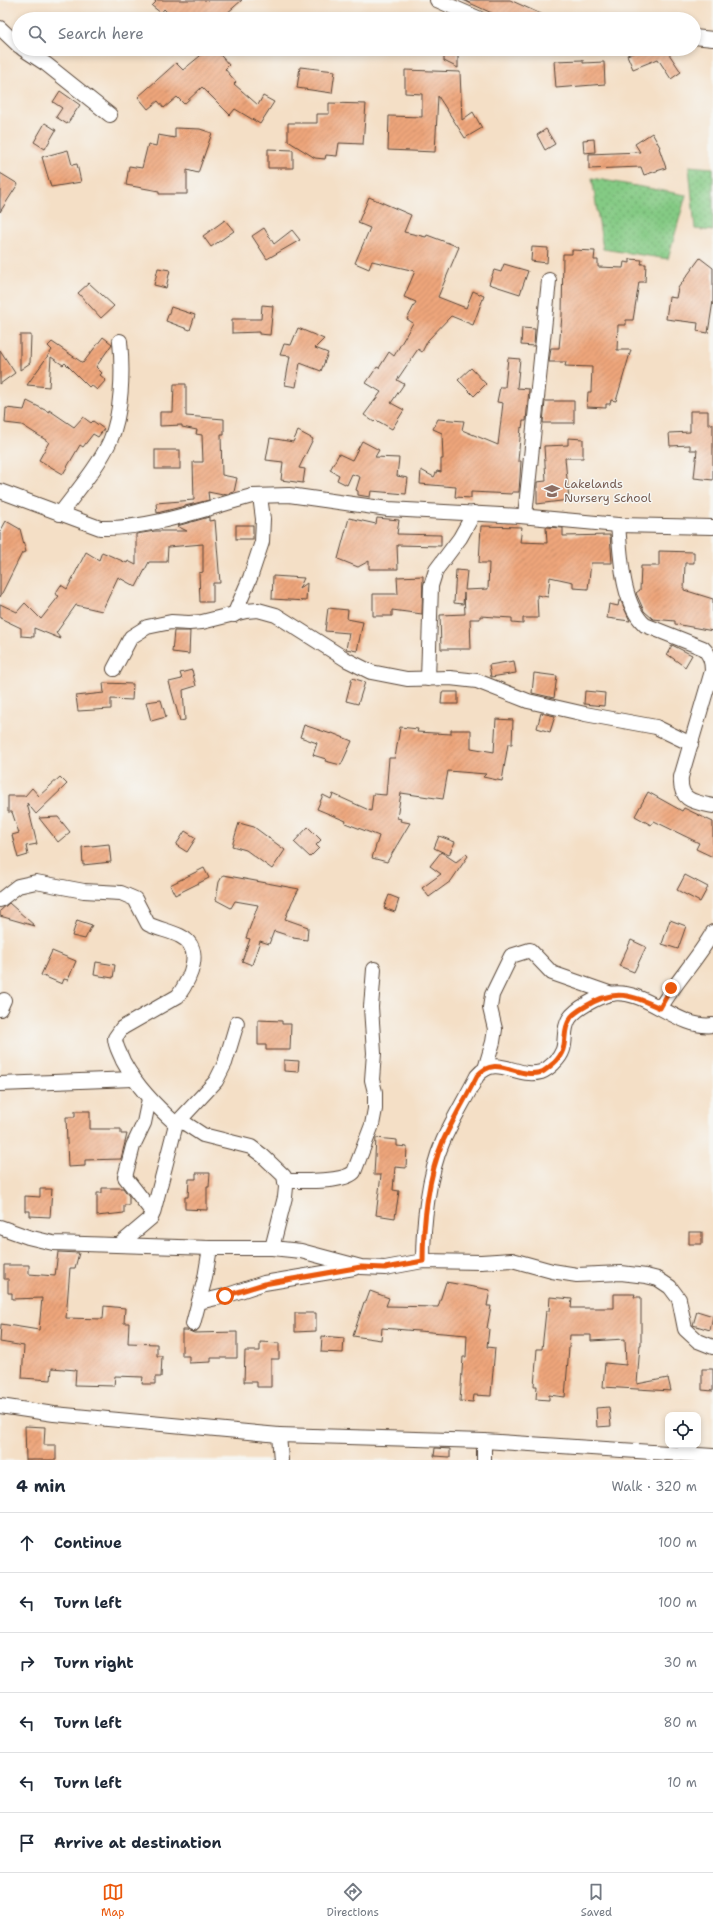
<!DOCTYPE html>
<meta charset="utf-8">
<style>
:root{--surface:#fff;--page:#f6f6f7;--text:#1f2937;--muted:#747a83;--line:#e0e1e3;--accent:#ea580c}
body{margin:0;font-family:"Shantell Sans",sans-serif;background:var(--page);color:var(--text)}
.controls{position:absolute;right:12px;bottom:12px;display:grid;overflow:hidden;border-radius:8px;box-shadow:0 2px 6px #0003}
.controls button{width:36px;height:36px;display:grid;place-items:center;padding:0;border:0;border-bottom:1px solid var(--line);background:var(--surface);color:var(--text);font:20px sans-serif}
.stop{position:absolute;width:12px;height:12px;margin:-9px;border:3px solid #ea580c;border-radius:50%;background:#fff}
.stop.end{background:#ea580c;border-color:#fff;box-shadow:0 1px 4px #0008}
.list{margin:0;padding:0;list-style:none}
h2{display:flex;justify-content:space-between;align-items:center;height:52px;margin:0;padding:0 16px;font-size:17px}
h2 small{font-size:13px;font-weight:400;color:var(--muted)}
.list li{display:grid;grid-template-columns:26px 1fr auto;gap:12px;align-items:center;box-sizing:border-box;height:60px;padding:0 16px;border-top:1px solid var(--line)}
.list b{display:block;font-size:15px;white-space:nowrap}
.list em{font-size:13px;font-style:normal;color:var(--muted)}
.icon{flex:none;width:22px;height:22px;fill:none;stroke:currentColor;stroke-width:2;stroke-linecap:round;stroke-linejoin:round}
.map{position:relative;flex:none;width:713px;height:1460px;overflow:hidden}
.search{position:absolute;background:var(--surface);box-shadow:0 2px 6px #0003;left:12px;right:12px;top:12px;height:44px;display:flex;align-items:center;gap:10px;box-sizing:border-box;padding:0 14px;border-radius:22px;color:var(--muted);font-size:15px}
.sheet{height:412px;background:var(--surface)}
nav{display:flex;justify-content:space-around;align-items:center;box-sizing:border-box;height:56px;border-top:1px solid var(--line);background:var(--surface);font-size:11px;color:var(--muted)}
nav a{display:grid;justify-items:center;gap:2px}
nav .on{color:var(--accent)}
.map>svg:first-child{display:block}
</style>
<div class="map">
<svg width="713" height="1460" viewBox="0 0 713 1460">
<defs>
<pattern id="grass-dots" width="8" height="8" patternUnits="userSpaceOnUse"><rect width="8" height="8" fill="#84ca84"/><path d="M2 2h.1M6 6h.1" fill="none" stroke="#6da46b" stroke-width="1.8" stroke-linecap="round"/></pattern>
<pattern id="building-hatch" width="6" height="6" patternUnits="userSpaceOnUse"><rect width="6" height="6" fill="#eea67b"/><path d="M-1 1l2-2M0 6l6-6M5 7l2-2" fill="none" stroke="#c28764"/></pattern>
</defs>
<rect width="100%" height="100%" fill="#f6f6f2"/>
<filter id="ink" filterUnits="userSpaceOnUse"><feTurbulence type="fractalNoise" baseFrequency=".025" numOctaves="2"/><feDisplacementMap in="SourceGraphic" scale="8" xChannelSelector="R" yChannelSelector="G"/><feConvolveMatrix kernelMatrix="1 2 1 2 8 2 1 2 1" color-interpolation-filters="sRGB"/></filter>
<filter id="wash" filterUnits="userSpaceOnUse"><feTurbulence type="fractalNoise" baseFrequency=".012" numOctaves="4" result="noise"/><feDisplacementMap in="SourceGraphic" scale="16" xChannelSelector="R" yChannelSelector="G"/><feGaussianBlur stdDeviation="0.9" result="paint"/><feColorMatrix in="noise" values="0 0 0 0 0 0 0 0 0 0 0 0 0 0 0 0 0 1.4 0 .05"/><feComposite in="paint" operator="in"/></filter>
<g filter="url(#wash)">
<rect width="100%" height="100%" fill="#f4dfc6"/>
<g fill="url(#grass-dots)" stroke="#607a51">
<path d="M689,166l24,2v63l-18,-2z"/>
<path d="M592,178l94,17 -18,64 -65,-10z"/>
</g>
<g id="blocks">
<g fill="url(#building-hatch)">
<path d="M154,0h88l-16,14 4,5h-56l-10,-10 -3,4 -9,-7 4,-4z"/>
<path d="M463,0h47l42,19h-47z"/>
<path d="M195,49h20l14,16 -4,4 11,13 -2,2 24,21 5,-9 11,6 -14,22 -25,-15 -5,6 -28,-28 -18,17 -7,-7 -13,11 -6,-7 -10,8 -10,-12 38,-34 7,7 17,-14z"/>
<path d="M444,49h14v19l-14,-7z"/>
<path d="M644,49h37l-12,5 12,18 -10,7 -13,-20 -25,10 -6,-14z"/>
<path d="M583,60v3l21,-1 1,22 -49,4 -2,-27z"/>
<path d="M300,67l35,4 -3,22 -35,-5z"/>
<path d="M405,70l55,2 2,48 11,-8 9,16 -17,10 -27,-42 -3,56 -47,-2 1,-34 33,1v-23l-17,-1z"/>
<path d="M60,91l20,14 -13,19 -11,-7 6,-9 -9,-6z"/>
<path d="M329,103l37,1 -3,40 -24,-1 -2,13 -11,-1 -1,4 -10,-1 -27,-17v-18h29v-9h12z"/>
<path d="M45,123l11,7 -11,19 -11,-7z"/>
<path d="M175,128l25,1 12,4 -14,40 -11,-3v24h-28v-3l-33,-6 3,-19 13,2 6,-24 8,2 2,-11 17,3z"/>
<path d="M546,129l9,15 -10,6 -8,-15z"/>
<path d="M652,133l8,14 -1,1 7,20 -22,7 -3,-8 -52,2v-15l51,-2 -5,-8z"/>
<path d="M594,139l1,13 -11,1 -1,-13z"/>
<path d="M268,149l25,1v18h-25z"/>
<path d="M68,150l4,15 5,-1 4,18 -30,5 -9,-30z"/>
<path d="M0,173l18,11 -18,28z"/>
<path d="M369,197l42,18 -7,17 22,5 1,-2 32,12 -21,50 28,11 7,-17 11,5 -11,29 -22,-9 -23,24 -6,12 -4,-3 -21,31 7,4 -13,19 13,7 -12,19 -16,-9 -2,2 -10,-7 17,-23 -15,-9 11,-16 2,1 10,-16 5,4 19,-33 -6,-4 9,-17 -12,-5 11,-26 -43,-10 -3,8 -14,-6 15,-35 -12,-5z"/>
<path d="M225,220l9,11 -23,16 -8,-11z"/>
<path d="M264,228l10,16 18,-14 8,10 -33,19 -15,-23z"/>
<path d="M532,247l16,1 -1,15 -16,-2z"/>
<path d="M572,250l23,1 -1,9h4v7l25,1 1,-6 6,1v-4l12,1 -1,4h5l-1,18h-6l-6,38h-7v5h-8l-1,25h14l-15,51 -5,-1 -1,4h-4v4l-19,-1 1,-15h3l1,-25 -27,-1 1,-4h-17l2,-14h8l3,-32 1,-62h9z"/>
<path d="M700,258l13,10v33l-5,32 -11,-2 1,-8 -32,-4 3,-22 7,1 2,-10z"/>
<path d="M504,264l24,7 -8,23 -31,-10 5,-14 7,2z"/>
<path d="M158,268l12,2 -4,18 -12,-3z"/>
<path d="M89,283l25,23 -13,12 -23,-25z"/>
<path d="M262,305l11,1 -3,29 -11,-1v-2l-27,1v-14h29z"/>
<path d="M171,307l24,8 -5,15 -24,-9z"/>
<path d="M298,328l26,11 -9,9 13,5 -7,18 -21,-8 -4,24 -11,-2 5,-29 -10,-1 4,-11 7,1z"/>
<path d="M522,328l13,1 -1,17 -13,-1z"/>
<path d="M20,335h11l-1,28 -10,7z"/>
<path d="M103,337l9,7 -16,23 6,6 -2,2 6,5 -9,10 -6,-5 -2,2 -24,-24 -2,2 -12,-8 -2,30 -22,-2 25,-35 -4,-4 4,-4 31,21z"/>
<path d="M0,350l15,23 -15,11z"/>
<path d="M508,358l12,1 -3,29 12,1 -3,32h-3l-1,7 -1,-1 -3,34h3l-2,31h-7v2l-41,-2v6l-16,-1 1,-10 -36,-3 1,-14 13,7 3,-6 4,1v-13h2l-1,-26 -9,-4 5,-10 26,2 -2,9 36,15 5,-42 -6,-1 3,-15h5z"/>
<path d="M471,368l15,16 -12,12 -16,-16z"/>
<path d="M174,384h12v32l38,3v16h-3l1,40 15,3 -3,14 -11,3 -15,-3 1,8 -52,13 -1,-10 38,-3 -1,-38h10l-1,-27 -6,-1 1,-4 -15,-3v-2l-22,1v-14h13z"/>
<path d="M27,401l22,11v-2l25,17 9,-10 8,6 2,-2 11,8 -6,8 -5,-3 -10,13 -3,-2 -17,29 -24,-14 10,-18 -27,-17 -17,-2 1,-15 18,2z"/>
<path d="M545,401h29v22h-31z"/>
<path d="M690,411h18v13h5v56l-19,-2 3,-28h-7v-5l-20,1 -1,-13 21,-1z"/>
<path d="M298,431l15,8 -14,29 6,1 -2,14 -22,-3 2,-18 -17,-2 4,-22 23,4z"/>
<path d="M568,438l15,1v19h-18l4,42 -32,4v-22l9,-1 -2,-35 24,-1z"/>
<path d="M362,441l17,9 -4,7 24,1 -2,18 11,2 -2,16 -35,-3 -1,6 -12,-2v-4l-2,-1 4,-13 -8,-3 -5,11 -10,-5 2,-5 -9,-5 9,-16 13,6z"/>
<rect x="155" y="450" width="25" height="19"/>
<path d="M209,517v4l6,-1 5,63h-7v19h-13l-1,-29 4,-1v-28l-35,3 -1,15h-18l-13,25 -18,-10 -16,34 -26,-6 -20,28 5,6 -27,-11v9l-13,-1v-8l-21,-10v-14l17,8 8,-9 16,16 18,-23 -4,-2 6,-9 6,4 19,-37 13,8 3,-8 25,11 1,-2 8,4v-31l19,-3h32l-10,-5z"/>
<path d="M349,518l27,6 1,-6 22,2 -2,14 44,1v11l-44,-1 1,24h-29v-8l-11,6 -20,-8z"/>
<path d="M6,521l14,8 6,23 -4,1 -22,44v-65z"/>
<rect x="236" y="525" width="17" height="14"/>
<path d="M481,526l41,1 -2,15 27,1 -1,-16 17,1v8l47,-1 2,28h-21l-3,26 -15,-1v-6l-23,-5 -2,20 -11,-2 1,23h-15v6l-11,-1v-5l-32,-2v3h-10l1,30h-30l-1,-34 25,-1 -1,-21 -1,11 -9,-1 2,-33 11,1 -2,19 23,-1 1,-26h-10z"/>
<path d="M659,551l35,1v11h-9l-1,27 29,9v32l-38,-7v-3l-22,-2 -9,-8 -8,-18 4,-3 1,-24h18z"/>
<path d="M273,576l31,2 -5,11 8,-6 -1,18 -34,-2z"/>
<path d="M423,576l-1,38 -30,-4v6h-19v-22h25l-1,-17z"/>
<path d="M619,601h2l9,20 -23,-3 2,-14 9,2z"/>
<path d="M328,608l20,2 -1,9 16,3 -6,29 -11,-2 3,-16 -24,-2z"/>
<path d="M174,631h16l-1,23 -17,-2z"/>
<path d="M672,645l20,10 -7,12 -18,-13z"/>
<path d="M514,661l2,12 -25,4 -2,-12z"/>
<path d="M192,670l4,16 -13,4 2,30 -5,1 -11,-39 13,-3 -2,-6z"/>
<path d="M534,673l23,3 -3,22 -22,-5z"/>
<path d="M352,678l13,4 -7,22 -12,-3z"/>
<path d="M103,683l30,1 -1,16 -21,-1v10l-33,2 -2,-15 28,-3z"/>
<path d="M585,691l20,2 -1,13 -20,-2z"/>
<path d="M442,692h16v12h-17z"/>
<path d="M161,700l5,17 -15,4 -5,-19z"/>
<path d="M541,713l14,3 -5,16 -13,-4z"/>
<path d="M496,719l17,1 -1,24h-4l-6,37 -19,-4 3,-3 -38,-3 -5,28 -42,-6 -4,25 4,1 -1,2 10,2 -23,39 -15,-4 7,-22 -34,-13 1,-2 -29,-12 6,-14 8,4 2,-5 38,17 2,-17 13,1 3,-37h6l5,-31 18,2 -1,3 34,2v-4h20v18l23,4z"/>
<path d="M304,725l27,9 1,-1 20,8 -11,24 -16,-4 1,-2 -13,-4 4,-12 -17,-6z"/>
<path d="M60,777l7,7 -31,30 -9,-11 10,41 -11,2 2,9 -10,3 -6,-23 7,-2 -7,-21h-4v-16h17l7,-8 7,8z"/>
<path d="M648,792l34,19 2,-3 29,14v35l-17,-8 3,-6 -45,-22 -3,4 -16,-9z"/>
<path d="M58,817l12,15 -12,10 -19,-24z"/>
<path d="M239,823l15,4 31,23 -13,19 -26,-19 -14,-4z"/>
<path d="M308,827l13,13 -5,5 3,3 -9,9 -16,-15z"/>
<path d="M185,831l11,7 -9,14 -11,-7z"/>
<path d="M439,836l16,6 -6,13 -15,-7z"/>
<path d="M109,844l2,18 -28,3 -1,-18z"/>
<path d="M441,852l15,10 10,-8 2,2 -17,25 -22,16 -7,-9 19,-14 -11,-8z"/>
<path d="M204,868l5,10 -34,17 -5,-10z"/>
<path d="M223,875l76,14 -7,13 -7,17 23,8 -1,13 -14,-2v-1l-19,-6 -5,13 -9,-3 -8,24 -10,-4 8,-22 -4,-1 12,-33 -23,-4 -4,7 -15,-8 3,-18z"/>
<path d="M685,875l23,12 -8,15 -23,-12z"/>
<path d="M389,895l10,4 -4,13 -11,-4z"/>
<path d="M9,903l26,23 -35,-10v-5z"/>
<path d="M77,920l15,5 -7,14 -13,-3z"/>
<path d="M670,920l16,6 -8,23 -16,-5z"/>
<path d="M631,940l15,7 -12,25 -15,-6z"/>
<path d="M52,951l24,10 -8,19 -4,-1 -2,5 -21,-9z"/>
<path d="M96,962l19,3 -2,13 -19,-3z"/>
<path d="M258,1020l24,1v3h9l-1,26h-24v-5h-8z"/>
<path d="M284,1060l15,1 -1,11 -14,-1z"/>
<path d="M75,1111h15v18h31v5h6l-6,25 -36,1v6l-17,1 -2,-50h9z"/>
<path d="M376,1138l21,2v6l10,1 -1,21 -11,-1 -2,23 6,1 -4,27 -19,-3 5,-40h-7z"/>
<path d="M196,1173h14l-1,14h-2v23l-22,-1v-12h3l1,-18h7z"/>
<path d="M102,1188h21l6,8v9h-5v8l-27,3v-23h5z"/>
<path d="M40,1189h12l-2,28 -20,-1v-5h-5v-15l15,1z"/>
<rect x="689" y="1232" width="13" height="12"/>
<path d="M58,1252l21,1 -4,15h-5l-4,50 37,1 1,-13 21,2 -1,15h5l-1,20 29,1v12h5l-1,21h-6v7h-13l1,-7 -28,-1 -1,10 -39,-1 1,-15 -24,-2 -1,12 -29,-2 2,-32 -24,-4 1,-18 38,6 3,-32 -30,1v-6h-4v-14h-4v-14h25v9l26,2z"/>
<path d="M446,1282l44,8 -3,16h4l-4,22 2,1 -2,18 8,1 -4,46v2l-17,-1 -1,7 -13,-1 3,-44h3l1,-22 -85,-7 -1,12 -28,-4 11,-34h2l4,-11 19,7 -3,8 52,1z"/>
<path d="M614,1294h21l-1,3h7v48h-1l-3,39 31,-6 3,13 -68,-4 2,-24 21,2 -1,-26 -34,2v-6h-21l-5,62 -16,-2v5l-13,-1 1,-13h-3l3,-37h5l4,-38h3l1,-14 22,2 -1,9h43z"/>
<path d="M697,1311l16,5 -3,14 -17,-5z"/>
<path d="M295,1313h21v18l-21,1z"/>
<path d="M182,1330h5l7,3 43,-1v26h-26v4l-22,1v-7h-7z"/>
<path d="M322,1336l22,2 -1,15 -22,-1z"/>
<path d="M260,1342l19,1v16h-8v28h-14v-5h-13l1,-31h15z"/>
<path d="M702,1369h11v22l-11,-1z"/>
<path d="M609,1407l2,19 -14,1 -1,-19z"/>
<path d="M25,1426l20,1 -1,18h12v15h-30z"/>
<path d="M435,1448l15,1v8l-16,-1z"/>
</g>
</g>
</g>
<g filter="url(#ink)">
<use href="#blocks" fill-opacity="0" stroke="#574537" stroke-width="1"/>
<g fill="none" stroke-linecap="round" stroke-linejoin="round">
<defs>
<g id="street">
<path d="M437,0l43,19"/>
<path d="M0,28l19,18"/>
<path d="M694,37l19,2"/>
<path d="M23,49l23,15 64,51"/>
<path d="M0,491l100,37c46,2 107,-20 152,-32l37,-1 99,14 132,7 98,9 95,2"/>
<path d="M60,514c17,-23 38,-47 50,-73 12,-27 13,-70 10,-100"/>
<path d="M525,516l24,-236"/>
<path d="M618,525c3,30 3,78 27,100l58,23c7,7 9,13 9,23l-31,106c-2,24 13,25 32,29"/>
<path d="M234,615l16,-37 12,-36 1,-23 -3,-23"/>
<path d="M114,669l17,-32 16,-10 24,-5 18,1 13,-1 44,-11 12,-1 18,5 71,45 24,12 36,7 43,-1 27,3 51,20 57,13 71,13 35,17"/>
<path d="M428,679l3,-93 5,-16 24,-32 14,-25"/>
<path d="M0,900l18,-14 18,-4 48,9 37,2 14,6 13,25c10,5 22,7 32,12 25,12 10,43 -2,60l-56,32 -7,10c0,8 5,15 8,23 14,26 32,44 53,63"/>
<path d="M661,1007c15,-26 37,-48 52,-75"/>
<path d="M0,1009l4,-9"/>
<path d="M485,1069l8,-27 2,-13 -5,-21 2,-13 19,-39 19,-6 22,23 60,21"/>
<path d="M0,1084l133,-5"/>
<path d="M149,1099l-5,24 -11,23 -8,31 28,36"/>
<path d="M180,1120l23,15 48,12 12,9 21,20 2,11 -1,10 -13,51"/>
<path d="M285,1181c16,0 58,2 69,-9l18,-47 3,-16v-17l-3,-12 2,-27 -3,-46 3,-38"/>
<path d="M0,1227l28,10 25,6 157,5h62l29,3 60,16 24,1 38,-7 58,1 31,-2 40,11 25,4 44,-2 25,3 12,3 12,8 9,12 6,30 13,12 15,6"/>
<path d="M119,1245l32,-27 2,-5 23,-89 40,-43 9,-18 12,-40"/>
<path d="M423,1261c0,-36 5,-86 20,-120 10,-22 23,-43 34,-65 20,-23 39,3 64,-4 5,-2 9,-5 13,-9 17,-16 6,-28 15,-44 7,-11 29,-22 41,-25 35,-7 68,36 103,31"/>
<path d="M199,1302l26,-6 39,-13 90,-15"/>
<path d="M193,1324l12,-46 5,-30"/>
<path d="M0,1406l54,8 225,21 2,25"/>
<path d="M279,1435l205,6 229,15"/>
<path d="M484,1441v19"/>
</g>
</defs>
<use href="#street" stroke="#574537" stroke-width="16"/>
<use href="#street" stroke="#fff" stroke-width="14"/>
</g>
</g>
<g fill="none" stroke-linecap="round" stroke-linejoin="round" filter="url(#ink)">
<path stroke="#ea580c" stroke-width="5" d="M225,1296l39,-12 97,-17 24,1 38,-7c0,-36 5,-86 20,-120 10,-22 23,-43 34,-65 20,-23 40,4 65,-4 4,-2 8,-6 12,-9 17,-16 6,-29 16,-44 3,-6 11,-10 16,-13 29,-18 45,-11 74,2l11,-20"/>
</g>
<defs>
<symbol id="school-bare" viewBox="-9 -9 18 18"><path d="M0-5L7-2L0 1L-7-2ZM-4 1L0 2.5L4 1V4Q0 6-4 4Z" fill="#8d6e63" stroke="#f6f6f2" stroke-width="2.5" paint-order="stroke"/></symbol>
</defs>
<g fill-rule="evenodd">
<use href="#school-bare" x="541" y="480" width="22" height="22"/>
</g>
<g text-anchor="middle" stroke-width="3" stroke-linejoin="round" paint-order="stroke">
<g font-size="12" fill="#785e54" stroke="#f6f6f2" text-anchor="start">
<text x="564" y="488">Lakelands<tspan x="564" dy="14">Nursery School</tspan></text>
</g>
</g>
</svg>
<div class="controls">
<button><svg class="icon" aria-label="locate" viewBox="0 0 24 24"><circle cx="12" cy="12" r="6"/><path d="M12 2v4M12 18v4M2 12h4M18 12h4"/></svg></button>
</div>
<div class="stop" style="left:225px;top:1296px"></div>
<div class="stop end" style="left:671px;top:988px"></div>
<div class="search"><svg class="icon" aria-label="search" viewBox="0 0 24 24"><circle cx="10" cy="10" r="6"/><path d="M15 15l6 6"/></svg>Search here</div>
</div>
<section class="sheet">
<h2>4 min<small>Walk · 320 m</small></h2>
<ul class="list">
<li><svg class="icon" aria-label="ahead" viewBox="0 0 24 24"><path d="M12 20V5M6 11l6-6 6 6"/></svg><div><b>Continue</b></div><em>100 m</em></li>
<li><svg class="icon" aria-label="left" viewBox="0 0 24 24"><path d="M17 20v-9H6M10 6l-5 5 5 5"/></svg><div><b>Turn left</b></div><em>100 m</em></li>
<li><svg class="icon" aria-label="right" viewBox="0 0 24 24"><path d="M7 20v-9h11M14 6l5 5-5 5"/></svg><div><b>Turn right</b></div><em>30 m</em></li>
<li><svg class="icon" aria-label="left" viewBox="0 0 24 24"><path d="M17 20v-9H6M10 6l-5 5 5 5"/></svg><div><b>Turn left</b></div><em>80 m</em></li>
<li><svg class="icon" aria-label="left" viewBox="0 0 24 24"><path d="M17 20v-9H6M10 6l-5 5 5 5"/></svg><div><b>Turn left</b></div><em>10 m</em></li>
<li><svg class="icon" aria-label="arrive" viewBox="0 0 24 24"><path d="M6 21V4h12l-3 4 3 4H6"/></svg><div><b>Arrive at destination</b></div></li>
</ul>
</section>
<nav>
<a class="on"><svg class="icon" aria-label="map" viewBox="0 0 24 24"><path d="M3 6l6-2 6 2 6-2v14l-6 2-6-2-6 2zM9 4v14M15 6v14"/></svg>Map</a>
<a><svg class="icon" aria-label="directions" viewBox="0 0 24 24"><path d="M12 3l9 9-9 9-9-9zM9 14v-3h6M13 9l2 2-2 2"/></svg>Directions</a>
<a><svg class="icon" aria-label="saved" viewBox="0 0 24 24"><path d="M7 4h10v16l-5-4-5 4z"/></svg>Saved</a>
</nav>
